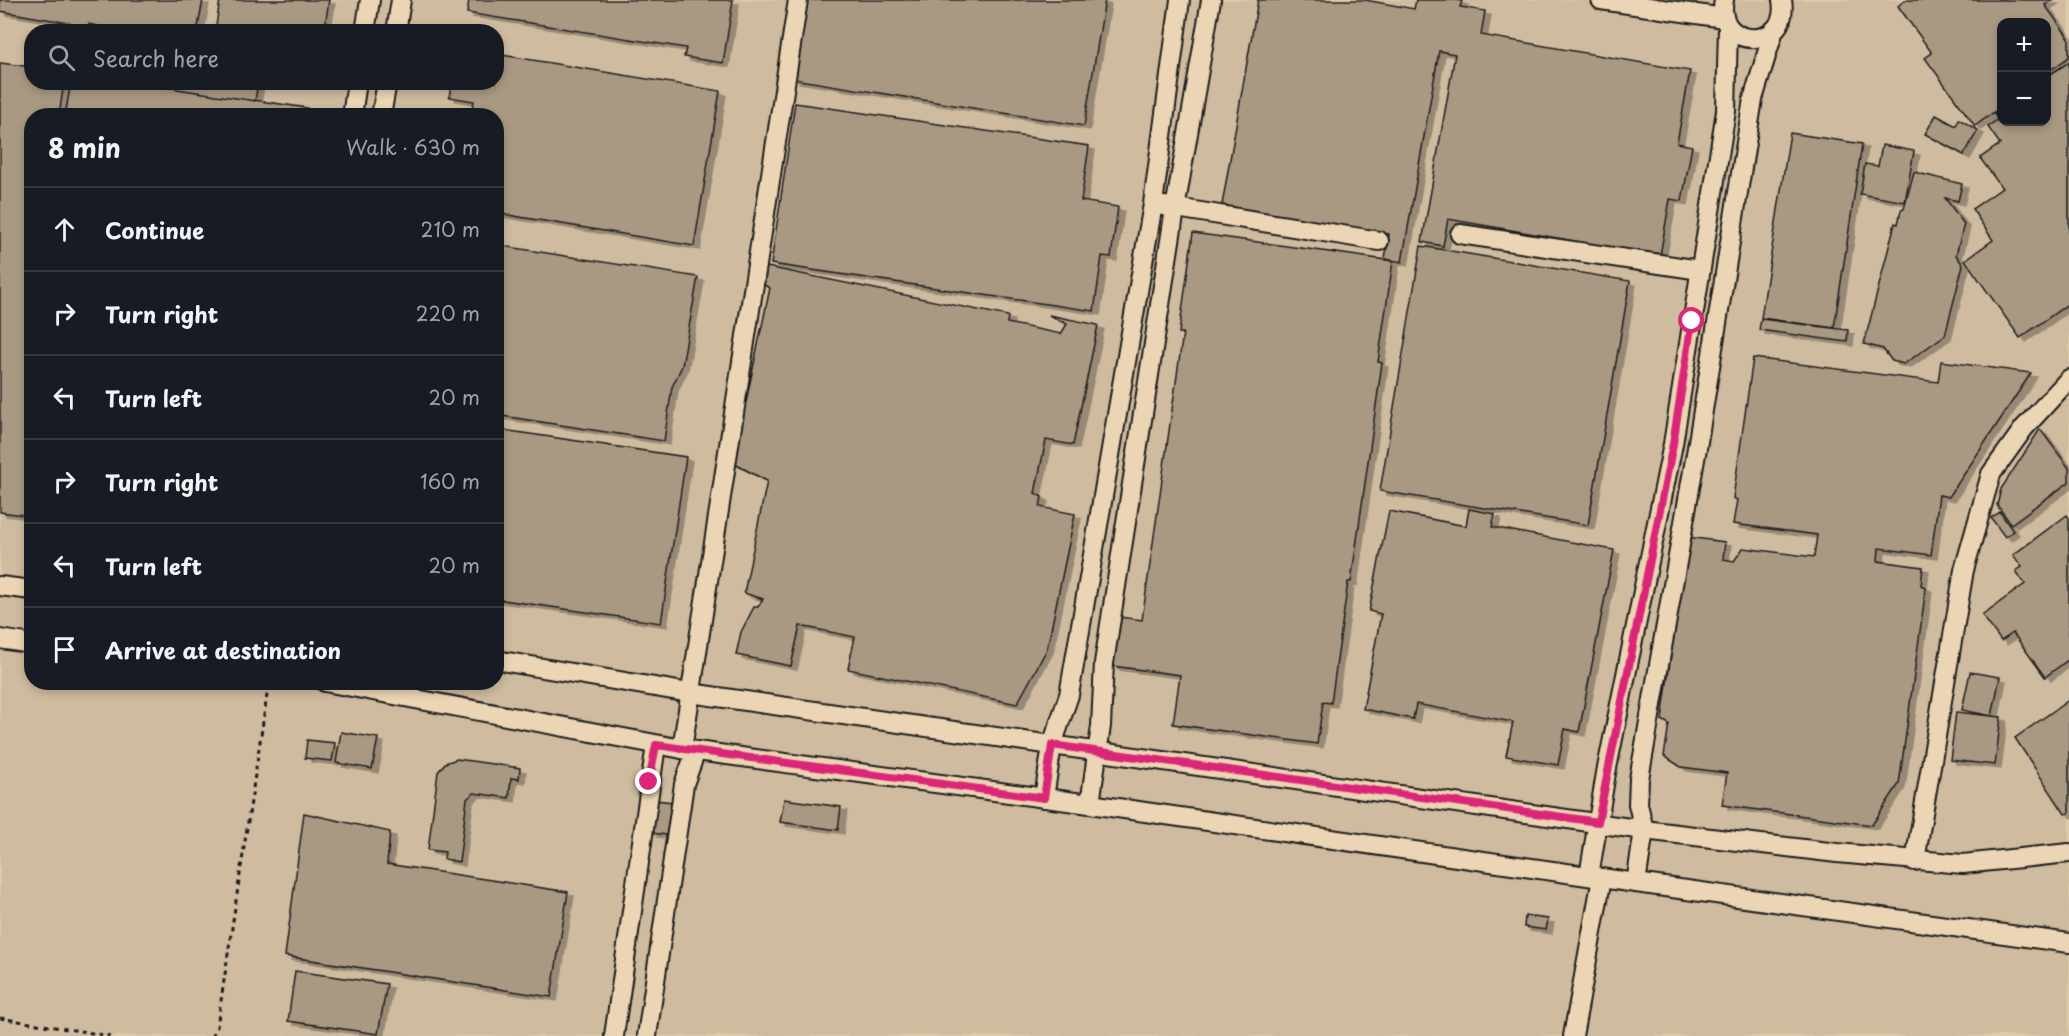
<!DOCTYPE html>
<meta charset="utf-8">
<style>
:root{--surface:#171b24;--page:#20242c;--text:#f1f3f6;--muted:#9ea1a6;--line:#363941}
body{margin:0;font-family:"Playpen Sans",sans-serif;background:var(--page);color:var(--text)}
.controls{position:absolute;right:18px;top:18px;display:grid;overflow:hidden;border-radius:12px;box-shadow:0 3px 9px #0003}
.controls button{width:54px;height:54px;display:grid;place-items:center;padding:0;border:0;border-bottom:2px solid var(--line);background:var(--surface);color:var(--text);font:30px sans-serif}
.stop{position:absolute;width:18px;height:18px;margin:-14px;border:4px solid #db2777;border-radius:50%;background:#fff}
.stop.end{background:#db2777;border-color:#fff;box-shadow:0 2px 6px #0008}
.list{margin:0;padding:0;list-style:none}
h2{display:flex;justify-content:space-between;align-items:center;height:78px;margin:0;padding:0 24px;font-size:26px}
h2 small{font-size:20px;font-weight:400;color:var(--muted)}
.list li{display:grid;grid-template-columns:39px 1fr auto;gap:18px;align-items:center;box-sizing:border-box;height:84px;padding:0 24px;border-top:2px solid var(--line)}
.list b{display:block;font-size:22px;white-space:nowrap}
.list em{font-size:20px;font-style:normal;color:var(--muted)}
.icon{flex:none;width:33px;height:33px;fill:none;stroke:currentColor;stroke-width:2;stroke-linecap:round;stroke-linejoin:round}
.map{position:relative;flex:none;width:2069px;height:1036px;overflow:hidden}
.search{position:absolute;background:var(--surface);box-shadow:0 3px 9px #0003;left:24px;top:24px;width:480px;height:66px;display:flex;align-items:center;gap:15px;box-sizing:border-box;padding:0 21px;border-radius:24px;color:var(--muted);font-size:22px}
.panel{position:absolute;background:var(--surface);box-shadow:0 3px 9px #0003;left:24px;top:108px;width:480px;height:582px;border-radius:24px}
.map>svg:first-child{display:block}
</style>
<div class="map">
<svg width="2069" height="1036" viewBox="0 0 2069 1036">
<defs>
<filter id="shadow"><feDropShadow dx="6" dy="4" stdDeviation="0" flood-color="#0004"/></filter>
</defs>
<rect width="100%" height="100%" fill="#dfcaab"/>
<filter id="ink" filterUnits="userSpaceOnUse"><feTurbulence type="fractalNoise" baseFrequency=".0167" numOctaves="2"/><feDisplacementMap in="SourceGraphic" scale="12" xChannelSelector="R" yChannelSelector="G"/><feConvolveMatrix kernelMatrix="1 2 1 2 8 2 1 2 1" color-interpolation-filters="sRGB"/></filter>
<g filter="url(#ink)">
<path fill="#cfbb9f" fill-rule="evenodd" d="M0,0h2069v1036h-2069zM2002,22h44v100h-44zM32,32h464v50h-464zM32,116h464v566h-464z"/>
<g fill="#a99983" stroke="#1c1c1c" stroke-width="1.5" filter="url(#shadow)">
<path d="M0,0h203l-6,32h-100l1,-6 -9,-2 -3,8h-17l1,-9 -70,-12z"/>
<path d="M220,0h109l-5,32h-109z"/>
<path d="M469,0h264l-10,63 -39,-6 2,-9 -219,-35z"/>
<path d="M806,0h299l-21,126 -291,-47z"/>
<path d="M1258,0h107l49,9 2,-9h41l5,1 -2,6 25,4 -4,24 209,36 -13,72 15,3 -10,55 -12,-2 -10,57 -212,-37 -5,27 -21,-4 33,-188 -16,-3 -37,211 -17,-3 4,-25 -167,-29z"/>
<path d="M1905,0h147l-7,5 24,33v19l-23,16v-51h-44v84l-27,20 -50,-68 7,-5 -34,-47z"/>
<path d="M496,54l224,37 -26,155 -198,-33v-97h-25l3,-15 -25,-4 3,-15h44z"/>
<path d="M2069,62v241l-49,35 -55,-78 28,-20 -21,-31 30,-21 -22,-30 20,-14 -12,-17 10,-8 -4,-5 8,-5v13h44v-45z"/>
<path d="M0,63l32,4v15h32l-5,34h-27v400l-32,-4z"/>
<path d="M71,82h61l175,26 -1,8h-241z"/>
<path d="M132,82h126l-3,19z"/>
<path d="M795,103l294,43 -8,55 37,6 -7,50 -9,-1 -8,55 -323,-47z"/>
<path d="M1936,115l20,11 3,-7 19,11 -14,25 -39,-21z"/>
<path d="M1790,133l72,11 -28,184 -73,-10z"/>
<path d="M1882,145l32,6 -9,51 -45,-8 5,-30 13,2z"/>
<path d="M1914,172l48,12 -4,17 -13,-3 19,26 -8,31 7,10 -18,70 -41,29 -12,-3 -9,-12 -19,-5 31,-121 3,1 3,-14 3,-1z"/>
<path d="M1193,233l200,28 -15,101 4,1 -31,219h-3l-17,121 -8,-1 -6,42 -144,-20 7,-49 -68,-9 7,-49 23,3 41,-287h-4z"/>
<path d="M496,245l202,32 -16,89 -10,21 -8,54 -168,-26z"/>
<path d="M1421,246l209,35 -42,244 -208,-34z"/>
<path d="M767,267l241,49 -1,7 54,11 6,-10 -18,-9 49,10 -25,120 -27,-5 -11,53 7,4 -2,10 35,7 -28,135 -30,55 -169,-35 7,-32 -55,-11 -9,40 -55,-11 5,-23 13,-25h4l5,-8 -19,-6 23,-112 -34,-18 37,-175 -6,-3z"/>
<path d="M1761,319l87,11 -1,12 -88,-12z"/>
<path d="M1753,358l185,24 3,-21 90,12 -82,124 -10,-2 -8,60 -52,-7 -1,13 45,6 -2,18 5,3 -27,196 -27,41 -150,-20 5,-32 -46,-6 -17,-11 5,-32 -7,-4 25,-183 38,5 -2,17 11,2 9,-13 71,9 3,-22 -84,-11 4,-24 -4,-2z"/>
<path d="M496,429l190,28 -25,166 -165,-24z"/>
<path d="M2040,429l29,39v14l-58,42 -14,-19 4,-16z"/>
<path d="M1469,509l26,5 -3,13 122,23 -35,182 -14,-3 -7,36 -52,-9 7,-34 -97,-18 -3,15 -50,-10 18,-95 -12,-3 20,-100 77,15z"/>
<path d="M2000,512l13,19 -8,6 -14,-19z"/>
<path d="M2067,515l2,3v141l-24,18 -32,-44 -12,8 -19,-26 43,-31 -9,-13 6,-4 -9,-12z"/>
<path d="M1970,672l30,5 -8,39 -30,-6z"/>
<path d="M2069,700v113l-4,1 -50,-76z"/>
<path d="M1956,712l45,5 -6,48 -45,-5z"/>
<path d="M341,732l37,6 -6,31 -36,-6z"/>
<path d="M307,740l28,3 -3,18 -27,-3z"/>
<path d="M457,759l63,9 -1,11 -8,-1 -2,20 -35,-5 -7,6 -8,63 -15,-3 1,-7 -17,-2 10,-78 7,-9z"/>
<path d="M784,799l57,8 -3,23 -58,-8z"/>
<path d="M656,800l16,2 -5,33 -16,-2z"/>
<path d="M304,813l86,19 -3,32 181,28 -17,105 -266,-41z"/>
<path d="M1525,916l23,3 -2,11 -22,-3z"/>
<path d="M295,971l92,13 -9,50 -90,-13z"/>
</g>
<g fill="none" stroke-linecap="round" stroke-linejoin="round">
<defs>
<g id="minor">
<path d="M1601,0l123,18"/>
<path d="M1724,0c-10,50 67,52 58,0"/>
<path d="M365,32l5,-32"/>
<path d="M396,32l5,-32"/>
<path d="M352,116l5,-34"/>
<path d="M381,116l6,-34"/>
<path d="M1164,206l215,35"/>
<path d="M1460,234l240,36"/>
<path d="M0,586l32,4"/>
<path d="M0,639l32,5"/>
<path d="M496,660l194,33 954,137 193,23 126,11 106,-11"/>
<path d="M325,682l357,67 408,55 546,79 433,60"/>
<path d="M682,749l116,-749"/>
<path d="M1044,798l8,-53 17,-50 84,-491 27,-204"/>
<path d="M1090,804l11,-78 3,-63 71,-454 36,-209"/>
<path d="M1915,861l49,-291 27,-96 33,-46 45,-49"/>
<path d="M1589,876l17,-103 67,-329 53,-333 2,-84"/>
<path d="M1636,883l8,-53 -6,-26 1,-25 58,-331 56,-349 21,-69"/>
<path d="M614,1036l42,-291"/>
<path d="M647,1036l37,-252 12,-33"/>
<path d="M1573,1036l29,-158"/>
</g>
</defs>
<use href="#minor" stroke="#1c1c1c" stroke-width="22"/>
<g stroke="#1c1c1c" stroke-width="3" stroke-dasharray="4.5 4.5" stroke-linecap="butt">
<path d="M0,1018l110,18"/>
<path d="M212,1036l5,-9 52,-345"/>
</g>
<use href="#minor" stroke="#ebd5b4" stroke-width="18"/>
</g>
</g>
<g fill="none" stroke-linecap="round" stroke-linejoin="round" filter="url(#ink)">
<path stroke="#db2777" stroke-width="8" d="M649,782l7,-37 388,53 8,-53 546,77 75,-378 19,-123"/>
</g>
</svg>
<div class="controls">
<button>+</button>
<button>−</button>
</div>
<div class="stop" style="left:1692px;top:321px"></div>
<div class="stop end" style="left:649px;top:782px"></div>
<div class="search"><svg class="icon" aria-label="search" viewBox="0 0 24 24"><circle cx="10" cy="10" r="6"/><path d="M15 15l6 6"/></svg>Search here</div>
<section class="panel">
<h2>8 min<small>Walk · 630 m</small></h2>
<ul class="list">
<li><svg class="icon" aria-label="ahead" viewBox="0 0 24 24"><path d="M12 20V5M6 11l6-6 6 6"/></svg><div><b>Continue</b></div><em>210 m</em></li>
<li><svg class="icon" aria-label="right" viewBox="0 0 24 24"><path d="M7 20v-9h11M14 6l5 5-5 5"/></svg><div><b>Turn right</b></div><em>220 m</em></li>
<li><svg class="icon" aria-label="left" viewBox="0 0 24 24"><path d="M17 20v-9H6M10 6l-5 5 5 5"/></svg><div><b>Turn left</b></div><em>20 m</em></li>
<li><svg class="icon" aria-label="right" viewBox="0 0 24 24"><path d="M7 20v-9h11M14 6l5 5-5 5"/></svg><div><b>Turn right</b></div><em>160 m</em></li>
<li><svg class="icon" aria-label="left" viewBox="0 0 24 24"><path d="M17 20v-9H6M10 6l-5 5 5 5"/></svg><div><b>Turn left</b></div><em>20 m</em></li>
<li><svg class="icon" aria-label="arrive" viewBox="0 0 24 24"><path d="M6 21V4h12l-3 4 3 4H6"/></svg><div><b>Arrive at destination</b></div></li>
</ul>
</section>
</div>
